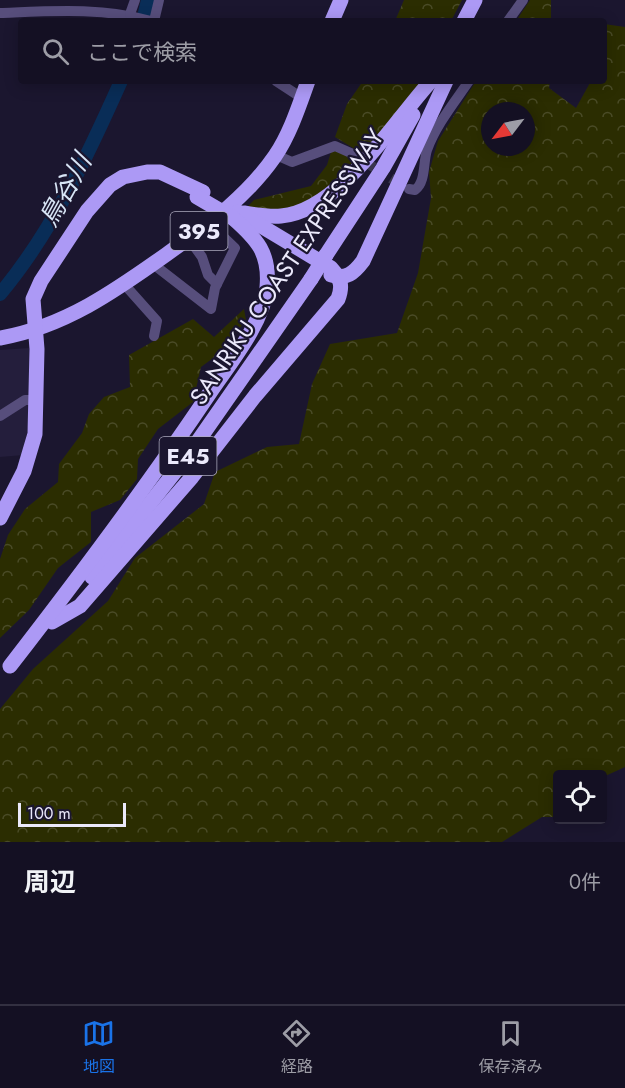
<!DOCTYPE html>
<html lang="ja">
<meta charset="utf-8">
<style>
:root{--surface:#141023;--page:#211e30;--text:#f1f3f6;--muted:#9d9da6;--line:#333041;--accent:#1a73e8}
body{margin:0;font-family:Jost,"Noto Sans JP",sans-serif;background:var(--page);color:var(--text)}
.controls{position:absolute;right:18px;bottom:18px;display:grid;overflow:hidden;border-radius:6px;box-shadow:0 3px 15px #0003}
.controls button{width:54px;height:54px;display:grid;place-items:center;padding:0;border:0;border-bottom:2px solid var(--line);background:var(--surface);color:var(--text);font:30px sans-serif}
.compass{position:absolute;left:481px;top:102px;width:54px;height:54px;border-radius:50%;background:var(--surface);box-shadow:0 3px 15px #0003;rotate:238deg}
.scale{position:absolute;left:18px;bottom:15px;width:108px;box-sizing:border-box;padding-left:6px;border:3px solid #ebe9fb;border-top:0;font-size:16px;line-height:21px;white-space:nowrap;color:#ebe9fb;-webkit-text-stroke:4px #1b162f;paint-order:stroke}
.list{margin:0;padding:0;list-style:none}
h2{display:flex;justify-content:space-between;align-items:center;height:78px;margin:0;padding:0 24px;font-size:26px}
h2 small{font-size:20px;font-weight:400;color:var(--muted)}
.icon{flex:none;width:33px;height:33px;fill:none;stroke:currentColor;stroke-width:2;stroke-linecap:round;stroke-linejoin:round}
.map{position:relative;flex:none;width:625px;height:842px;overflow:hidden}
.search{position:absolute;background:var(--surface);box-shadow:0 3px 15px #0003;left:18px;right:18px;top:18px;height:66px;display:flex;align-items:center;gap:15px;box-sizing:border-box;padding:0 21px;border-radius:6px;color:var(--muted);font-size:22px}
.sheet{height:162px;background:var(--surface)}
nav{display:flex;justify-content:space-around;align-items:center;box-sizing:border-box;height:84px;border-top:2px solid var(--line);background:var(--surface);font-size:16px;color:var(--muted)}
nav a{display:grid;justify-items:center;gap:3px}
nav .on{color:var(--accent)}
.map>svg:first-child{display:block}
</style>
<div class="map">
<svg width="625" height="842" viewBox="0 0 625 842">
<defs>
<pattern id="forest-crowns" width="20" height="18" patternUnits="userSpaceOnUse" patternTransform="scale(1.5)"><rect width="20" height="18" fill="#2b2d01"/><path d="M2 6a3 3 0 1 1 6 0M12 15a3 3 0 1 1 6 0" fill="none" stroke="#4a4b27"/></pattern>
</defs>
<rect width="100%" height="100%" fill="#1b162f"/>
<path fill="#241e3c" d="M29,348l4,44 -9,63 -24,2v-107z"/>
<g fill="url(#forest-crowns)" fill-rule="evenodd">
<path d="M404,0h58l-11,21h-56z"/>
<path d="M530,0h21v21h-35z"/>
<path d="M604,24l21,3v740l-22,10 -1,-3h-44l-1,43h-15l-40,25h-502v-133l33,-40 75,-68 27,-43 69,-54 11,-32 52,-25 32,-3 13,-60 18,-40 67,-11 21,-60 13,-75 -2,-26 9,-31 38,-60h74l-1,7 27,20 15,-27h13zM490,111h36v36h-36z"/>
<path d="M363,81h59l-59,73 -28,-17 12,-33z"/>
<path d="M332,149l24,11 -43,40 -32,12 -34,-5 7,-7 57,-14 16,-21z"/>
<path d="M244,309l2,11 -22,30 -23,17 -8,35 -35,27 -20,30 -1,20 -17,21 -29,12v30l-33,26 -29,42 -29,28v-79l8,-24 17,-26 33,-27 1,-18 23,-31 7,-19 15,-17 26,-10 -1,-32 64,-36 21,18z"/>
</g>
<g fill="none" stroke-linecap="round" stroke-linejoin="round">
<g stroke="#092d57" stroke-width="14">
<path d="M143,21l5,-21"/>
<path d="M0,294c52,-62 88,-139 121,-213"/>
</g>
<path stroke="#3a364e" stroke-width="10" stroke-dasharray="10 5" stroke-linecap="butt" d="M353,154l50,32"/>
<g stroke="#574e7c" stroke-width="10">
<path d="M0,13c50,-2 103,-6 151,8"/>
<path d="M130,14l5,-14"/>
<path d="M154,21l5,-21"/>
<path d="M508,21l15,-21"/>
<path d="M276,81l26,17"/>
<path d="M276,155l16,7 43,-16 18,8"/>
<path d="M409,189l6,1c11,-8 8,-28 12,-40 9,-25 27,-47 42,-69"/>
<path d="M189,239l13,18 6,18 9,9"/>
<path d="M153,264l58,45 4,-21 20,-40 -25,-24"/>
<path d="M124,284l33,37 -3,15"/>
<path d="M0,416l25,-16h11"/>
</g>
<g stroke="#ac99f5" stroke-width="15">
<path d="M332,21l9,-21"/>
<path d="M464,21l11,-21"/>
<path d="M244,213c12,2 25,4 37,3 59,-5 113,-95 150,-135"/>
<path d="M326,255l57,-87 30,-53"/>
<path d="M331,275c15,5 23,-2 32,-14l83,-180"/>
<path d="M0,338c64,-11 115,-47 167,-84 40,-29 79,-56 108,-98 15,-22 24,-50 33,-75"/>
<path d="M0,518l24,-47 11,-37 2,-85 -4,-50 8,-18 46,-70 23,-26 13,-8 24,-5h13l43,20"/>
<path d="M92,577l97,-123 122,-175"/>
<path d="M52,622l28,-16 112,-129 63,-81 83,-97c5,-13 3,-20 -7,-31l-93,-56"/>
<path d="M10,666c69,-89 136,-178 199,-272 20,-30 54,-70 58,-107 3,-34 -10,-48 -34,-69"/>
</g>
<g stroke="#ac99f5" stroke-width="15">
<path d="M197,197l36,21"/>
<path d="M311,279l15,-24"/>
</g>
</g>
<g text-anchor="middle" stroke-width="4.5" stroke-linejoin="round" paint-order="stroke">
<g fill="#1b162f" stroke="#adaabe" stroke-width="1.5">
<rect x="170.5" y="212" width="57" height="38" rx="4.5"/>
<rect x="159.5" y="437" width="57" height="38" rx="4.5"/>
</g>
<g font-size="22" font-weight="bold" fill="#ebe9fb">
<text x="199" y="239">395</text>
<text x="188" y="464">E45</text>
</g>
<g font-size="24" fill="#ebe9fb" stroke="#1b162f">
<text transform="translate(287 267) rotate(-56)" y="8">SANRIKU COAST EXPRESSWAY</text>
</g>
<g font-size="26" font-style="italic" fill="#d8e5f6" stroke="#1b162f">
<text transform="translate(65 190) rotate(-61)" y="9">鳥谷川</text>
</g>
</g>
</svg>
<div class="controls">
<button><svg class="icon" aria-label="locate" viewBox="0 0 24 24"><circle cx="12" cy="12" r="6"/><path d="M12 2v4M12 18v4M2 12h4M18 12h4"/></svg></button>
</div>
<svg class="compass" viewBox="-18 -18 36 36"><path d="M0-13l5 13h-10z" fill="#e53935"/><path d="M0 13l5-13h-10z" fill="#9d9da6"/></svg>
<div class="scale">100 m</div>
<div class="search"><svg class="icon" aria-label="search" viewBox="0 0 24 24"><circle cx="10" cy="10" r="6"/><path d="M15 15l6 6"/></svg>ここで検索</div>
</div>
<section class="sheet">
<h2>周辺<small>0件</small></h2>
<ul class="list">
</ul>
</section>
<nav>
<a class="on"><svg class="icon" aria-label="map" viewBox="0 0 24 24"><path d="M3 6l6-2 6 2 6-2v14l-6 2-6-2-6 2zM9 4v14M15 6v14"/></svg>地図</a>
<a><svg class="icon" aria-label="directions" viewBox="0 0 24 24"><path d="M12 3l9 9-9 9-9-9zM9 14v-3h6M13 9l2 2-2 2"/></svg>経路</a>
<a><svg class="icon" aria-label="saved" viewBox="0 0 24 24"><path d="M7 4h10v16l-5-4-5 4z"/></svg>保存済み</a>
</nav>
